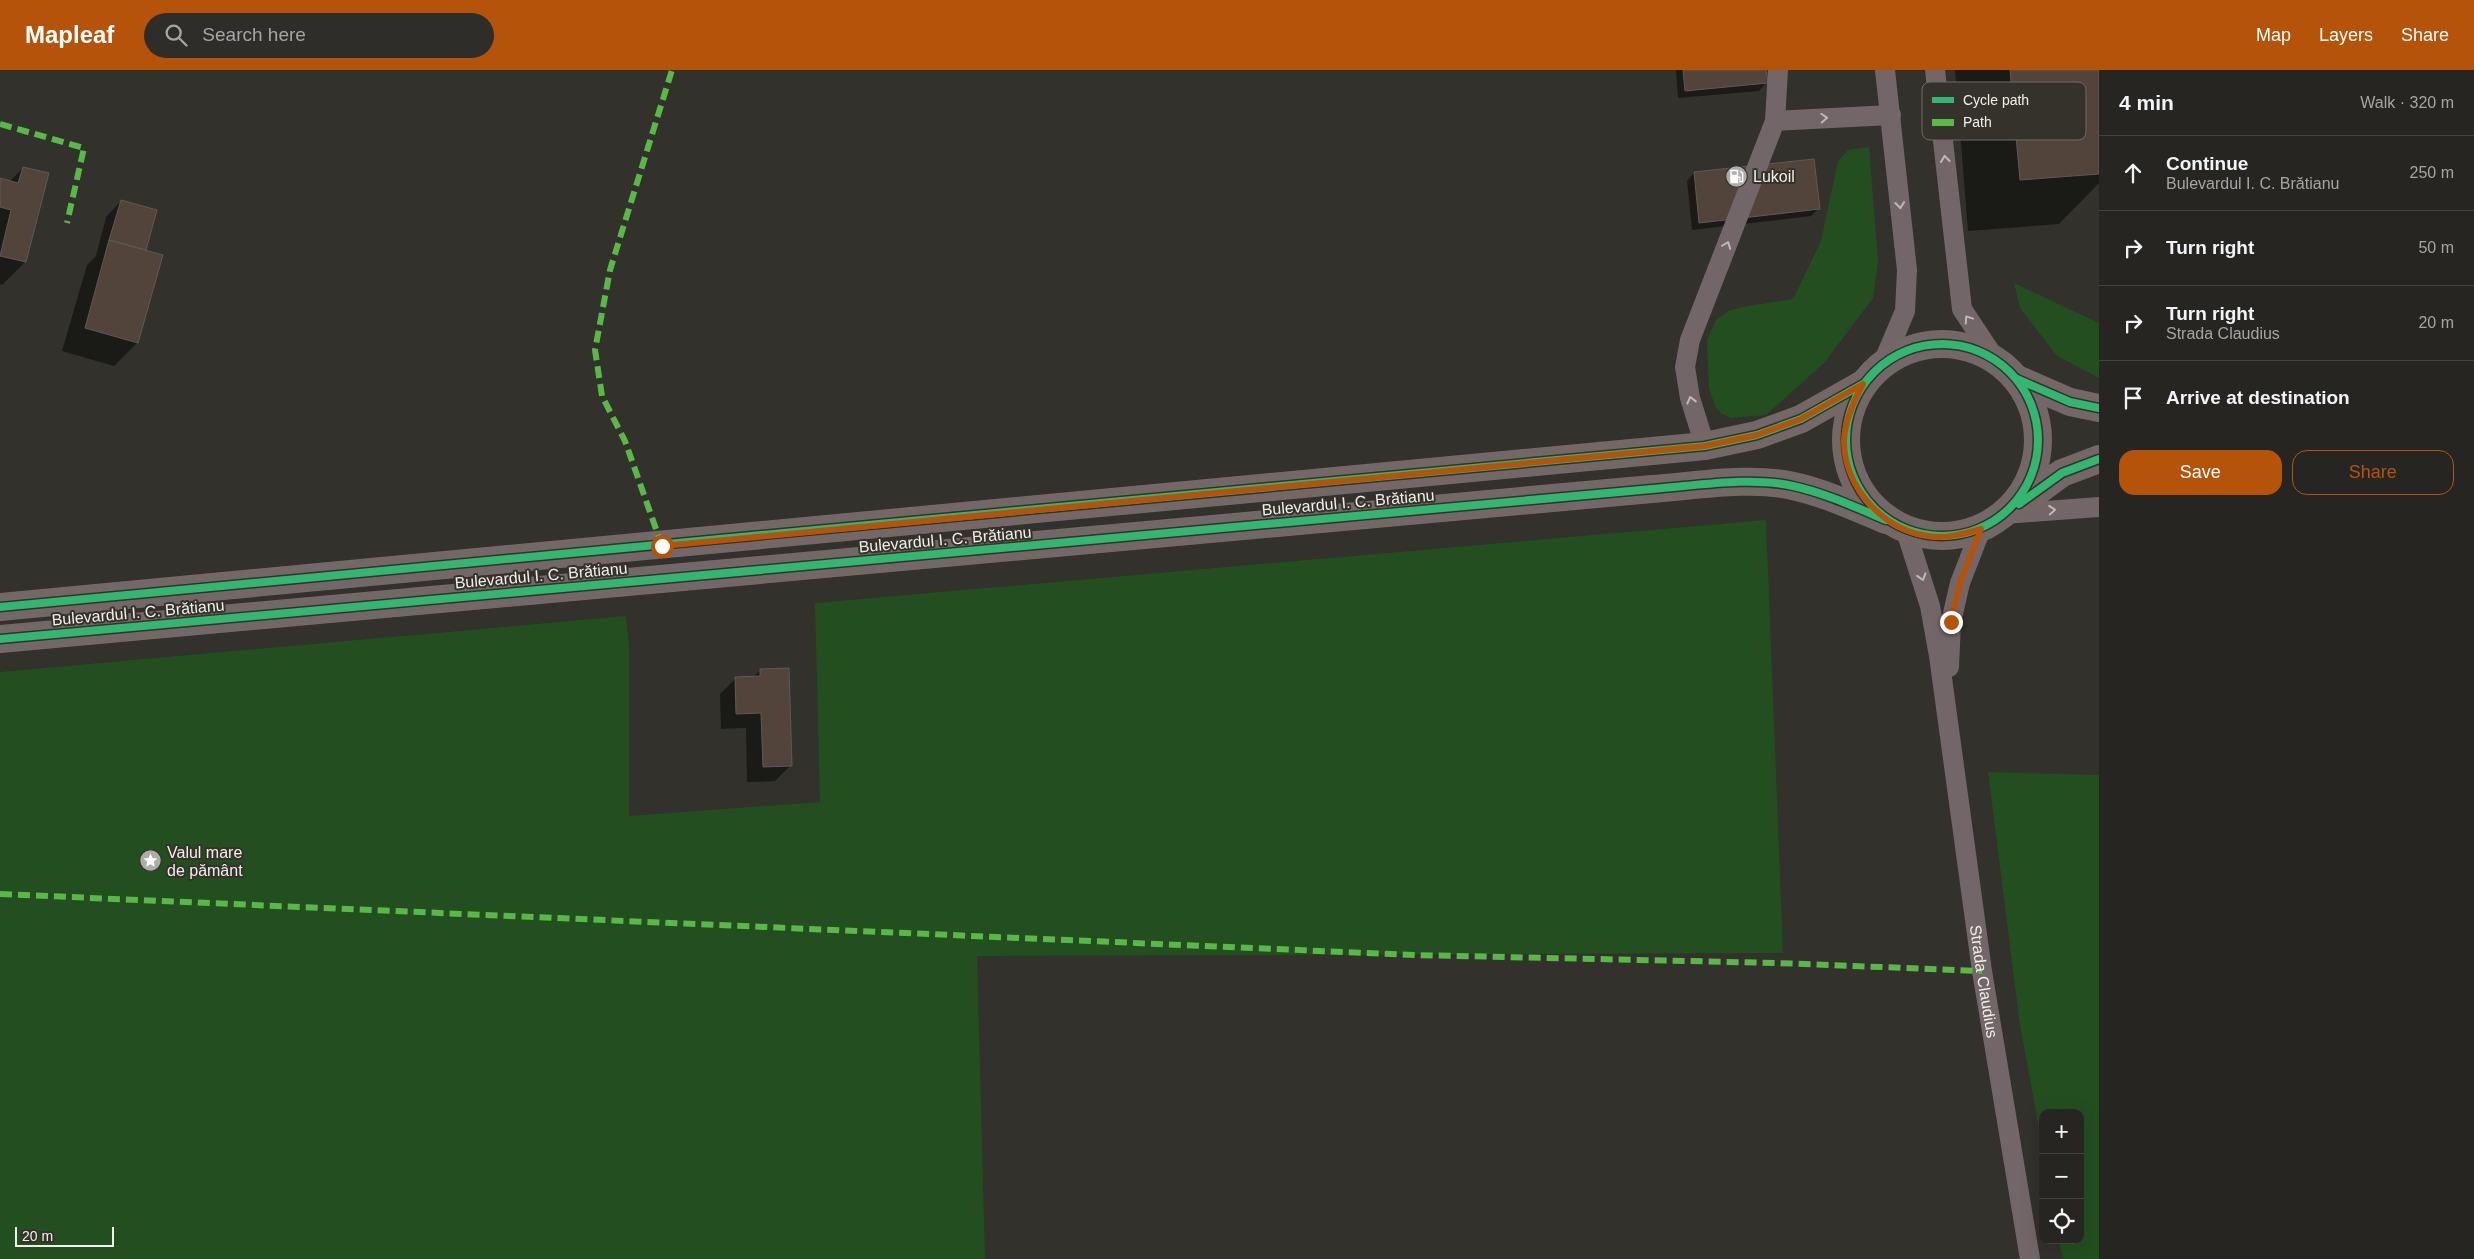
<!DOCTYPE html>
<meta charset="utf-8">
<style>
:root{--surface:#262521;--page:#2e2d2a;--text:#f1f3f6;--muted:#a4a5a5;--line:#42423f;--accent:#b45309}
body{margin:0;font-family:Arial,sans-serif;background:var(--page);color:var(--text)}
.controls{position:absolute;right:15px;bottom:15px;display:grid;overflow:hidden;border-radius:10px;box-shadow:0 5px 20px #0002}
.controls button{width:45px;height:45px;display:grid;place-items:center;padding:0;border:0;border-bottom:1px solid var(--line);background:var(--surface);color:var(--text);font:25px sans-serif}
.scale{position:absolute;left:15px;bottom:12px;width:99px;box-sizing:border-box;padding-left:5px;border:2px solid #f1efea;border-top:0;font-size:14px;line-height:18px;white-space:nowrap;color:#f1efea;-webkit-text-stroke:4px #34322a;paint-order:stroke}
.stop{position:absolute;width:15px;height:15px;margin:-11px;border:4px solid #b45309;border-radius:50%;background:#fff}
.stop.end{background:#b45309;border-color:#fff;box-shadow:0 1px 5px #0008}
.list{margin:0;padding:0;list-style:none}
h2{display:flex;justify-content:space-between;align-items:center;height:65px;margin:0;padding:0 20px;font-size:21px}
h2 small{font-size:16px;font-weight:400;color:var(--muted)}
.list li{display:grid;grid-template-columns:32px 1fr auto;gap:15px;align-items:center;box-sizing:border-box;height:75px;padding:0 20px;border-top:1px solid var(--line)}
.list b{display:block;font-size:19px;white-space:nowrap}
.list p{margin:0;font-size:16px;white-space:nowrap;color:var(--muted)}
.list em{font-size:16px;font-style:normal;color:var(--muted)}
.actions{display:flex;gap:10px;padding:15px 20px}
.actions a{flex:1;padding:11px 0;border:1px solid var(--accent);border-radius:15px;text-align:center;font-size:18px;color:var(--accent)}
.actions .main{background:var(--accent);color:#fff}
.icon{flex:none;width:28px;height:28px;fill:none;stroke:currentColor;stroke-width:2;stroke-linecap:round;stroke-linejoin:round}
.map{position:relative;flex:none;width:2099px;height:1189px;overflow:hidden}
header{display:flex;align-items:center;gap:30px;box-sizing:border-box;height:70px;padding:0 25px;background:var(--accent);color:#fff}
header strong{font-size:24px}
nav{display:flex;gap:28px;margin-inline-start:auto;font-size:18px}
.search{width:350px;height:45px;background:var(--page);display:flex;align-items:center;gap:12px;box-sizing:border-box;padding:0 18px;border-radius:28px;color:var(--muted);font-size:19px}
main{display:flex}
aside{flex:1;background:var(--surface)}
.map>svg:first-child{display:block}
</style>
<header>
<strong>Mapleaf</strong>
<div class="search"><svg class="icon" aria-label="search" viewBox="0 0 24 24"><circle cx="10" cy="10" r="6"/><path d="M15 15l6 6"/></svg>Search here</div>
<nav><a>Map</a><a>Layers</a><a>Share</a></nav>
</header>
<main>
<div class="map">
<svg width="2099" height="1189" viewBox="0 0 2099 1189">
<rect width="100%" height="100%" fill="#32312c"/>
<g fill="#234e20">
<path d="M1869,77l9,114 -5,37 -49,65 -58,52 -35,3 -9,-4 -6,-6 -7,-19 -2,-49 9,-20 12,-9 15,-4 50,-8 28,-58 17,-80 10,-11z"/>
<path d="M2014,213l85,40v55l-42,-22 -37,-48z"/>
<path d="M1766,450l17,433 -806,3 8,303h-985v-587l626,-56 3,30v170l191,-14 -5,-199z"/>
<path d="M1988,702l111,3v484h-36l-4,-19h21v-127h-37v36l-23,-124z"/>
</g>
<g fill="#0007">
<path d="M1676,0h89l1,13 -7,8 -81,7z"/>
<path d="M1955,0h144v113l-40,41 -91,7z"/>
<path d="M23,98l2,94 -23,23 -2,-1v-104l9,2z"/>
<path d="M1694,103l124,36 -7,7 -119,14 -5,-49z"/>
<path d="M121,131l24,49 -8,93 -23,23 -52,-15 25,-86 9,-9 10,-39z"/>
<path d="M761,600l30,95 -16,16 -28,1 -1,-54 -25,1 -1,-35 16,-16 17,-1z"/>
</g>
<g fill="#53443b" stroke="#5d5a57">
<path d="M1683,0h83l2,13 -83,8z"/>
<path d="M2010,0h89v104l-79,6z"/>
<path d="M1814,89l6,50 -121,14 -5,-51z"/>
<path d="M23,97l26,6 -23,89 -26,-6 11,-46 -11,-3v-29l18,5z"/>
<path d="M121,130l36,10 -11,40 -37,-10z"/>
<path d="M109,170l54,15 -25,88 -53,-15z"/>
<path d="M789,598l3,98 -29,1 -2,-54 -25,1 -1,-37 25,-1v-7z"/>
</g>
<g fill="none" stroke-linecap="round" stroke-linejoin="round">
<g stroke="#736668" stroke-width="20">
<path d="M1935,0l27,239 33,50"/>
<path d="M1775,51l116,-6"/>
<path d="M1883,293l22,-52 2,-41 -22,-200"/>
<path d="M1705,376l-15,-48 -5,-31 5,-27 85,-219 3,-51"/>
<path d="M2005,444l94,-7"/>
<path id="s1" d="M1906,461l24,75 9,50 43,315 48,288"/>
<path d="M1949,597l2,-45 9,-39 21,-54"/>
</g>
<g stroke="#736768" stroke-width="28">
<circle cx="1942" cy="370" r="96"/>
<path d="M2017,309l53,23 29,6"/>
<path d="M2021,433l41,-30 37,-14"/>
<path d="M0,537l1705,-161 52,-11 44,-16 62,-35"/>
<path d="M0,569l1652,-150c43,-3 98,-13 141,-3 32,7 62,21 93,34"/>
</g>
<g stroke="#58b947" stroke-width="6" stroke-dasharray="12 6" stroke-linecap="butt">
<path d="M0,54l84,24 -17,75"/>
<path d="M662,476l-37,-105 -23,-45 -7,-46 15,-80 62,-200"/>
<path d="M0,824l1414,61 363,8 205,8"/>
</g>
<defs>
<g id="cycleway">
<circle cx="1942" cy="370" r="96"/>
<path d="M2017,309l53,23 29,6"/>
<path d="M2019,434l43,-31 37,-14"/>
<path d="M0,537l1705,-161 52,-11 44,-16 62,-35"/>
<path d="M0,569l1652,-150c43,-3 98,-13 141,-3 32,7 62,21 93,34"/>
</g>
</defs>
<use href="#cycleway" stroke="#34322a" stroke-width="11"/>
<use href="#cycleway" stroke="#33b770" stroke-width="8"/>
</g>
<defs><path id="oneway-chevron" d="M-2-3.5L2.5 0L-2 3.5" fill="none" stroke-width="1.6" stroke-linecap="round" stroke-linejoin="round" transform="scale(1.25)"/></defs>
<g stroke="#bfb8b6">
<use href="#oneway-chevron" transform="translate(1824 48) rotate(-3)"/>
<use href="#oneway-chevron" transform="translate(1945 89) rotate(-96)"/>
<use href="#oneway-chevron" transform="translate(1900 135) rotate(84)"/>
<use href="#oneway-chevron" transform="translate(1727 175) rotate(-69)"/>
<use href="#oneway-chevron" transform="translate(1968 249) rotate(-124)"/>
<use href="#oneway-chevron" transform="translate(1691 330) rotate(-104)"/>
<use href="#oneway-chevron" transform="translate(2052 440) rotate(-4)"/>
<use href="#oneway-chevron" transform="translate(1922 507) rotate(73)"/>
</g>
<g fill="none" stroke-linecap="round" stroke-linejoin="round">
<path stroke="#b45309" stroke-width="6" d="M662,476l1043,-100 52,-11 44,-16 62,-35c-10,18 -18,36 -19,57 0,46 39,89 84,95 18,3 35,-2 53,-7l-21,54 -9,39"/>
</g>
<defs>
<symbol id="fuel-disc" viewBox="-11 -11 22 22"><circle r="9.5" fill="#aeaca8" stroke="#34322a"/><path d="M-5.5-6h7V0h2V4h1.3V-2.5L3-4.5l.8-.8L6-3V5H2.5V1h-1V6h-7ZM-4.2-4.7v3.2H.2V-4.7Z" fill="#fff"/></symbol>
<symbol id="sight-disc" viewBox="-11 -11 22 22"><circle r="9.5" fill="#aeaca8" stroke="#34322a"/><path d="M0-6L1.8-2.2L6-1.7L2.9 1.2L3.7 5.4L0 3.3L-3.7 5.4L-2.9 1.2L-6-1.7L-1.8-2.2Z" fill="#fff"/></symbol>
</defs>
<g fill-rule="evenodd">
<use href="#fuel-disc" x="1724" y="94" width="25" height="25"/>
<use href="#sight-disc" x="138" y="778" width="25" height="25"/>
</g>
<g text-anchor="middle" stroke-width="4" stroke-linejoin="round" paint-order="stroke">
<g font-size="16" fill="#f1efea" stroke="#34322a" text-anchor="start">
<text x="1753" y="112">Lukoil</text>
<text x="167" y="788">Valul mare<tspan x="167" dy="18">de pământ</tspan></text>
</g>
<g font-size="16" fill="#f1efea" stroke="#34322a">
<text transform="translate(1348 432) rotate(-5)" y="6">Bulevardul I. C. Brătianu</text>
<text transform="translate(945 469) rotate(-5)" y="6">Bulevardul I. C. Brătianu</text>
<text transform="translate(541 505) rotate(-5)" y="6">Bulevardul I. C. Brătianu</text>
<text transform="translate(138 542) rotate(-5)" y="6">Bulevardul I. C. Brătianu</text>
<text dy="6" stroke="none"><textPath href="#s1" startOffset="458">Strada Claudius</textPath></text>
</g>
</g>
<rect x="1922" y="12" width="164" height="58" rx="8" fill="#34322a" stroke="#6d6b64" stroke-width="1"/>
<rect x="1932" y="27" width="22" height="6" fill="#33b770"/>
<rect x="1932" y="49" width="22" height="7" fill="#58b947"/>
<g font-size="14" fill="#f1efea">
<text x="1963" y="35">Cycle path</text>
<text x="1963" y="57">Path</text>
</g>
</svg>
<div class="controls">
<button>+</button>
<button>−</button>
<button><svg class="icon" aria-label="locate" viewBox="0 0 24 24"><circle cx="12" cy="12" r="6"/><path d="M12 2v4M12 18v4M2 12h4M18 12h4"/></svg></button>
</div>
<div class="scale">20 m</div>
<div class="stop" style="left:662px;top:476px"></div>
<div class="stop end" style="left:1951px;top:552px"></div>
</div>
<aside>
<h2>4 min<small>Walk · 320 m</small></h2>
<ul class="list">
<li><svg class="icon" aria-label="ahead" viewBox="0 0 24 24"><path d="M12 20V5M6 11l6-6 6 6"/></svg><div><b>Continue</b><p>Bulevardul I. C. Brătianu</p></div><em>250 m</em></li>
<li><svg class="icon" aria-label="right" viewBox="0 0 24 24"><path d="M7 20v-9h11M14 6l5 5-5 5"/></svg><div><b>Turn right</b></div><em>50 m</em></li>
<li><svg class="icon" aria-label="right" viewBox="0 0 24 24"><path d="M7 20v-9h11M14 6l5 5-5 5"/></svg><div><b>Turn right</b><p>Strada Claudius</p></div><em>20 m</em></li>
<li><svg class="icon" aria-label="arrive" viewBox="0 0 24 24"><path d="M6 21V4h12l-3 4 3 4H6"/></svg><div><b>Arrive at destination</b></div></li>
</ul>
<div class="actions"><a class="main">Save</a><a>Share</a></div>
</aside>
</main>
